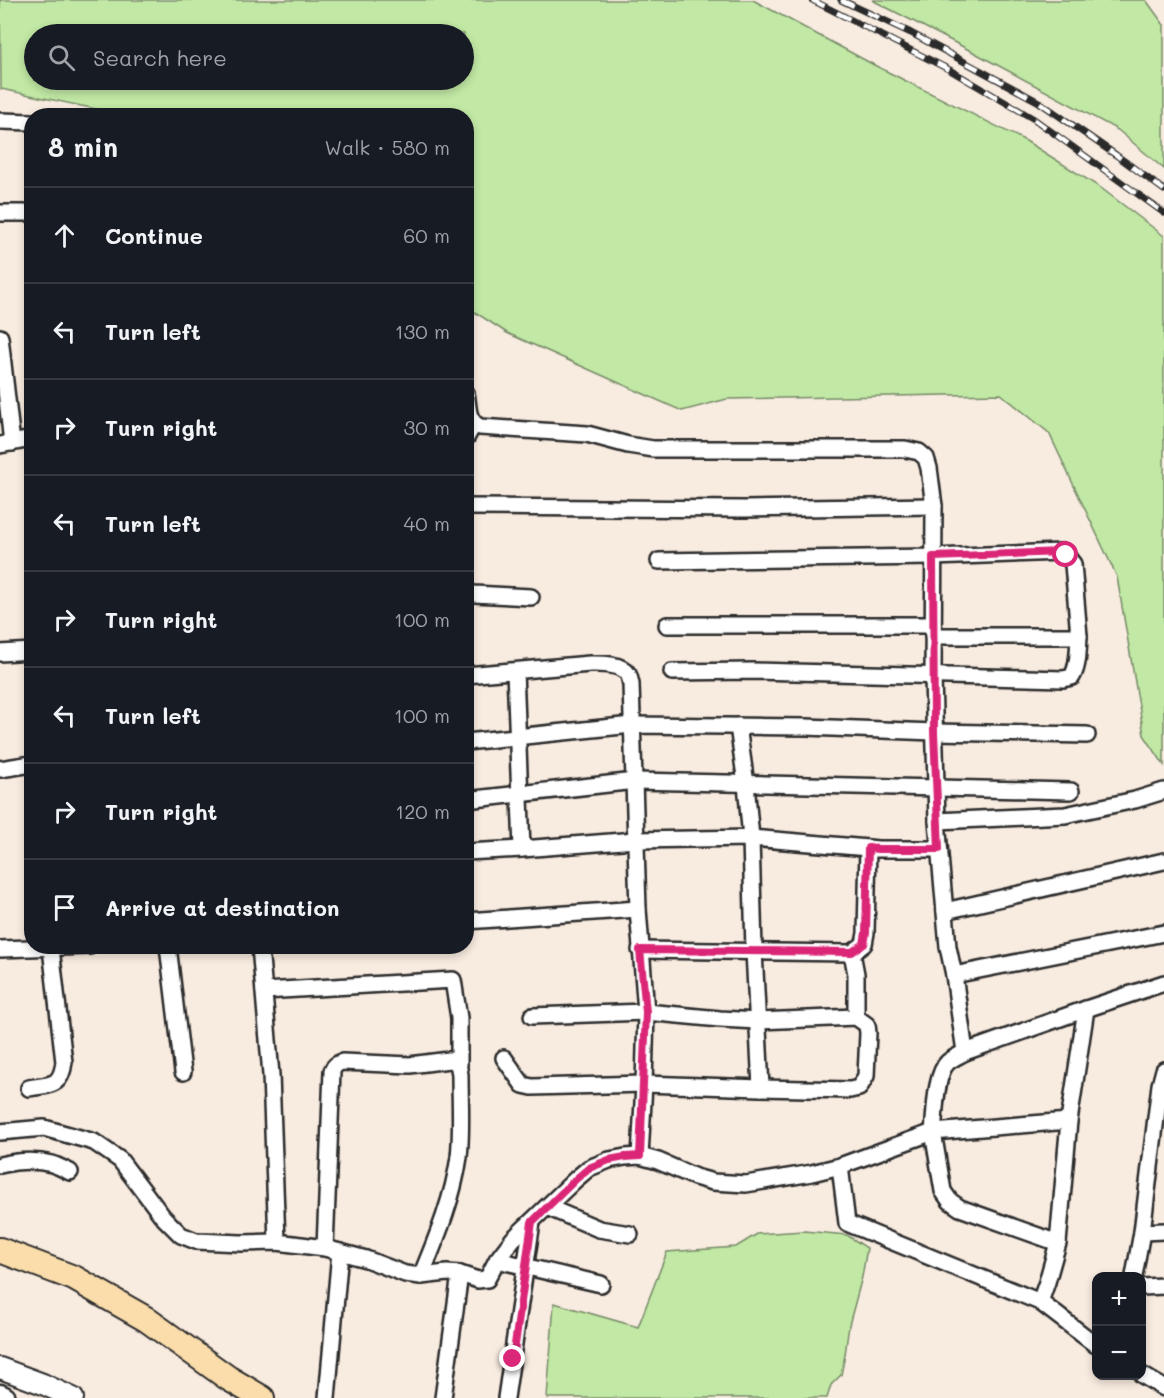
<!DOCTYPE html>
<meta charset="utf-8">
<style>
:root{--surface:#171b24;--page:#20242c;--text:#f1f3f6;--muted:#9ea1a6;--line:#363941}
body{margin:0;font-family:Mali,sans-serif;background:var(--page);color:var(--text)}
.controls{position:absolute;right:18px;bottom:18px;display:grid;overflow:hidden;border-radius:12px;box-shadow:0 3px 9px #0003}
.controls button{width:54px;height:54px;display:grid;place-items:center;padding:0;border:0;border-bottom:2px solid var(--line);background:var(--surface);color:var(--text);font:30px sans-serif}
.stop{position:absolute;width:18px;height:18px;margin:-14px;border:4px solid #db2777;border-radius:50%;background:#fff}
.stop.end{background:#db2777;border-color:#fff;box-shadow:0 2px 6px #0008}
.list{margin:0;padding:0;list-style:none}
h2{display:flex;justify-content:space-between;align-items:center;height:78px;margin:0;padding:0 24px;font-size:26px}
h2 small{font-size:20px;font-weight:400;color:var(--muted)}
.list li{display:grid;grid-template-columns:39px 1fr auto;gap:18px;align-items:center;box-sizing:border-box;height:96px;padding:0 24px;border-top:2px solid var(--line)}
.list b{display:block;font-size:22px;white-space:nowrap}
.list em{font-size:20px;font-style:normal;color:var(--muted)}
.icon{flex:none;width:33px;height:33px;fill:none;stroke:currentColor;stroke-width:2;stroke-linecap:round;stroke-linejoin:round}
.map{position:relative;flex:none;width:1164px;height:1398px;overflow:hidden}
.search{position:absolute;background:var(--surface);box-shadow:0 3px 9px #0003;left:24px;top:24px;width:450px;height:66px;display:flex;align-items:center;gap:15px;box-sizing:border-box;padding:0 21px;border-radius:33px;color:var(--muted);font-size:22px}
.panel{position:absolute;background:var(--surface);box-shadow:0 3px 9px #0003;left:24px;top:108px;width:450px;height:846px;border-radius:24px}
.map>svg:first-child{display:block}
</style>
<div class="map">
<svg width="1164" height="1398" viewBox="0 0 1164 1398">
<rect width="100%" height="100%" fill="#f8ebe0"/>
<filter id="ink" filterUnits="userSpaceOnUse"><feTurbulence type="fractalNoise" baseFrequency=".0167" numOctaves="2"/><feDisplacementMap in="SourceGraphic" scale="12" xChannelSelector="R" yChannelSelector="G"/><feConvolveMatrix kernelMatrix="1 2 1 2 8 2 1 2 1" color-interpolation-filters="sRGB"/></filter>
<g filter="url(#ink)">
<g fill="#c1e8a4" stroke="#768a68" stroke-width="1.5" fill-rule="evenodd">
<path d="M0,0h753l123,66 150,75 75,47 63,48v529l-20,-30 -27,-158 -68,-144 -48,-39 -274,5 -45,12 -175,-78 -40,-26 -1,-191 -342,-1 -123,-26zM464,34v46h-430v-46z"/>
<path d="M872,0h274l18,25v144l-46,-39 -143,-77z"/>
<path d="M804,1231l43,4 20,13 -5,29 -13,48 -4,30 -4,20 -10,10 -4,13h-280l7,-95 84,24 29,-75 69,-5 21,-13z"/>
</g>
<g fill="none" stroke-linecap="round" stroke-linejoin="round">
<defs>
<g id="minor">
<path d="M0,121l32,1"/>
<path d="M0,213h32"/>
<path d="M0,337l12,106"/>
<path d="M466,393c3,14 0,27 14,34l107,7 41,11 25,4h252l14,3 7,6 3,10 5,38 -1,171 4,144 11,126 6,28 11,77"/>
<path d="M466,438l8,-14"/>
<path d="M0,445l32,-6"/>
<path d="M466,507l279,2 189,-3"/>
<path d="M659,561l274,-4 128,-5 5,3 7,9 6,72h-146"/>
<path d="M466,591l8,3 57,3"/>
<path d="M667,625h266"/>
<path d="M0,653l32,-2"/>
<path d="M515,671l7,178"/>
<path d="M672,672l81,-1 310,8 9,-2c7,-12 6,-28 7,-41"/>
<path d="M466,675l124,-11c11,0 31,-1 38,10 2,3 2,7 3,10l7,225 8,103 -2,72 -4,72"/>
<path d="M738,726l8,58 5,54 3,113 7,137"/>
<path d="M466,742l166,-17 174,2 128,5 153,3"/>
<path d="M0,769l32,-5"/>
<path d="M466,800l169,-19 436,10"/>
<path d="M937,821l128,-6 70,-15 29,-9"/>
<path d="M466,852l56,-3 113,-9 116,-2 117,10"/>
<path d="M945,911l219,-50"/>
<path d="M466,921l172,-12"/>
<path d="M168,946l15,126"/>
<path d="M260,946l11,129 6,167"/>
<path d="M0,949l90,-3"/>
<path d="M640,950l212,3 12,-9 2,-11 2,-85 10,1h61"/>
<path d="M852,953l4,21v43"/>
<path d="M954,975l210,-42"/>
<path d="M264,991l189,-11 6,38v47"/>
<path d="M504,1058l19,27 9,2 112,-3 117,4 89,2 9,-2 7,-12 2,-43 -1,-8 -11,-8 -98,4 -38,-2 -74,-7 -114,4"/>
<path d="M29,1088c22,-4 32,-1 35,-26l-13,-114"/>
<path d="M0,1132l44,-4 50,14 26,18 43,57 18,18 15,6 45,2 36,-1 48,6 41,11 39,15 16,2 26,-3 13,1 18,6 9,-1 10,-19 16,-21 63,-60 13,-11 20,-8 16,-3 15,-1 18,5 37,16 18,5 33,2 66,-11 28,-7 93,-34c2,-17 2,-58 15,-70 5,-4 12,-7 17,-10l121,-43 78,-26"/>
<path d="M0,1165c17,-4 36,-5 52,-1 6,2 12,5 18,8"/>
<path d="M840,1166l7,57 193,79 56,43"/>
<path d="M547,1207l52,22 31,5"/>
<path d="M1142,1232l22,-1"/>
<path d="M1058,1243l11,-122 17,-112"/>
<path d="M325,1248l7,-177c2,-5 4,-7 10,-9l68,3 39,-5c9,1 10,6 11,15 0,27 2,55 -1,82 -6,42 -22,80 -38,119"/>
<path d="M497,1260l104,24"/>
<path d="M1134,1276l8,-44 18,-147 4,-15"/>
<path d="M1142,1287l22,-1"/>
<path d="M1040,1302l7,-20 11,-39 -98,-35 -10,-7 -7,-10 -10,-59 136,-11"/>
<path d="M1142,1375l22,13"/>
<path d="M327,1398l13,-146"/>
<path d="M443,1398l17,-124"/>
<path d="M506,1398l26,-176"/>
</g>
<path id="tertiary" d="M0,1368l43,16 30,14"/>
<path id="secondary" d="M0,1396l4,2"/>
<path id="primary" d="M0,1250l74,28 72,41 82,59 34,20"/>
</defs>
<use href="#minor" stroke="#2b2b2b" stroke-width="20"/>
<use href="#tertiary" stroke="#2b2b2b" stroke-width="24"/>
<use href="#secondary" stroke="#2b2b2b" stroke-width="27"/>
<use href="#primary" stroke="#2b2b2b" stroke-width="28"/>
<use href="#minor" stroke="#fff" stroke-width="15"/>
<use href="#tertiary" stroke="#fff" stroke-width="20"/>
<use href="#secondary" stroke="#fff" stroke-width="22"/>
<use href="#primary" stroke="#faddab" stroke-width="24"/>
<defs>
<g id="rail">
<path d="M812,0l138,70 84,49 130,94"/>
<path d="M841,0l70,33 128,69 77,53 48,35"/>
</g>
</defs>
<use href="#rail" stroke="#2b2b2b" stroke-width="7"/>
<use href="#rail" stroke="#fff" stroke-width="4.5" stroke-dasharray="14" stroke-linecap="butt"/>
</g>
</g>
<g fill="none" stroke-linecap="round" stroke-linejoin="round" filter="url(#ink)">
<path stroke="#db2777" stroke-width="8" d="M513,1359l19,-137 44,-43 13,-11 20,-8 16,-3 15,-1 6,-144 -6,-62 212,2 12,-8 2,-11 2,-85 10,1h61l-5,-117 -1,-175 128,-5 5,3"/>
</g>
</svg>
<div class="controls">
<button>+</button>
<button>−</button>
</div>
<div class="stop" style="left:1066px;top:555px"></div>
<div class="stop end" style="left:513px;top:1359px"></div>
<div class="search"><svg class="icon" aria-label="search" viewBox="0 0 24 24"><circle cx="10" cy="10" r="6"/><path d="M15 15l6 6"/></svg>Search here</div>
<section class="panel">
<h2>8 min<small>Walk · 580 m</small></h2>
<ul class="list">
<li><svg class="icon" aria-label="ahead" viewBox="0 0 24 24"><path d="M12 20V5M6 11l6-6 6 6"/></svg><div><b>Continue</b></div><em>60 m</em></li>
<li><svg class="icon" aria-label="left" viewBox="0 0 24 24"><path d="M17 20v-9H6M10 6l-5 5 5 5"/></svg><div><b>Turn left</b></div><em>130 m</em></li>
<li><svg class="icon" aria-label="right" viewBox="0 0 24 24"><path d="M7 20v-9h11M14 6l5 5-5 5"/></svg><div><b>Turn right</b></div><em>30 m</em></li>
<li><svg class="icon" aria-label="left" viewBox="0 0 24 24"><path d="M17 20v-9H6M10 6l-5 5 5 5"/></svg><div><b>Turn left</b></div><em>40 m</em></li>
<li><svg class="icon" aria-label="right" viewBox="0 0 24 24"><path d="M7 20v-9h11M14 6l5 5-5 5"/></svg><div><b>Turn right</b></div><em>100 m</em></li>
<li><svg class="icon" aria-label="left" viewBox="0 0 24 24"><path d="M17 20v-9H6M10 6l-5 5 5 5"/></svg><div><b>Turn left</b></div><em>100 m</em></li>
<li><svg class="icon" aria-label="right" viewBox="0 0 24 24"><path d="M7 20v-9h11M14 6l5 5-5 5"/></svg><div><b>Turn right</b></div><em>120 m</em></li>
<li><svg class="icon" aria-label="arrive" viewBox="0 0 24 24"><path d="M6 21V4h12l-3 4 3 4H6"/></svg><div><b>Arrive at destination</b></div></li>
</ul>
</section>
</div>
